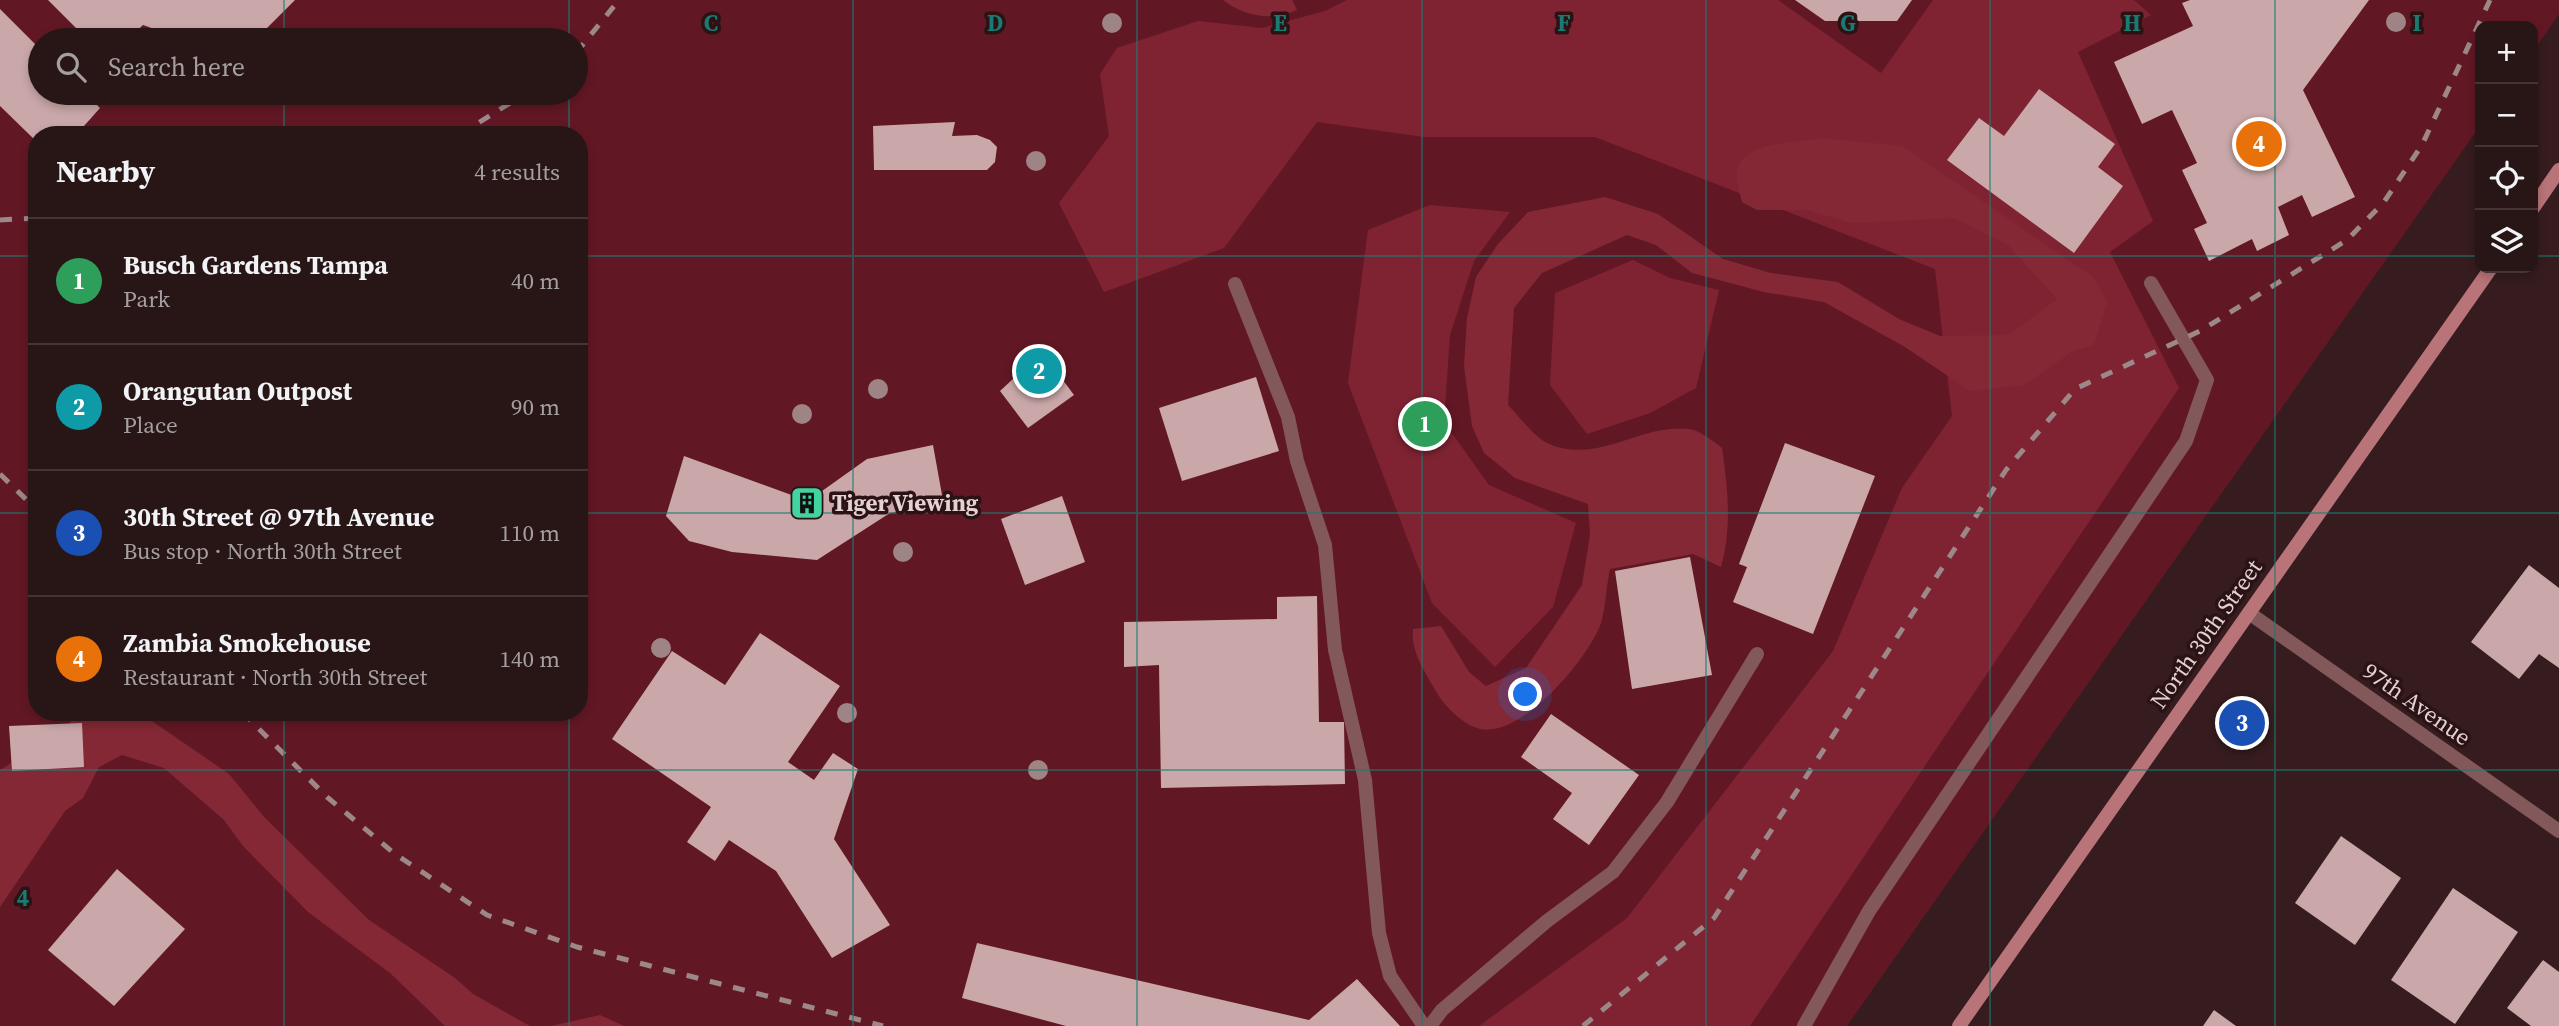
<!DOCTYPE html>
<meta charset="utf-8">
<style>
:root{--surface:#281516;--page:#301e1f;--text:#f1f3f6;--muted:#a59fa1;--line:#443435;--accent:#0f766e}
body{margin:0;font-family:"Source Serif 4",serif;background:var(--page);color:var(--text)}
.controls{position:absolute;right:21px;top:21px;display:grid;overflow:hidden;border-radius:14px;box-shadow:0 4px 10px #0003}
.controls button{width:63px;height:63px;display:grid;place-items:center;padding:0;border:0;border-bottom:2px solid var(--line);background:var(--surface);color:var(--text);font:35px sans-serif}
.you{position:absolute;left:1526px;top:695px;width:24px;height:24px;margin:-18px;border:5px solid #fff;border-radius:50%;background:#1a73e8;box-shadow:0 0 0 10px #1a73e833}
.badge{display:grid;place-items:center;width:46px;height:46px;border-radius:50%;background:var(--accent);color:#fff;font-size:23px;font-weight:700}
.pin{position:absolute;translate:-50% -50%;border:4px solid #fff;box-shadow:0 2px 7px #0006}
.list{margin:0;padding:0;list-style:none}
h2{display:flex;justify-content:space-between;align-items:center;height:91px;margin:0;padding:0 28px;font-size:30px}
h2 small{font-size:23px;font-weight:400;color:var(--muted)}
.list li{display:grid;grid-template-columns:46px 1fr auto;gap:21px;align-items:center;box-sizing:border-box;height:126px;padding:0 28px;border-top:2px solid var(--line)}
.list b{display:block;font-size:26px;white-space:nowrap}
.list p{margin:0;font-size:23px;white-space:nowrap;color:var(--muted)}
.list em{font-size:23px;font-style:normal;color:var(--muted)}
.icon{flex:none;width:38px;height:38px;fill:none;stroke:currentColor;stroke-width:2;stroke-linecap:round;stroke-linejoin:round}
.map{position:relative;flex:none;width:2559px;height:1026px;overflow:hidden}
.search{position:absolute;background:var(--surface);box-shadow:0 4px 10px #0003;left:28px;top:28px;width:560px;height:77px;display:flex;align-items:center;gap:18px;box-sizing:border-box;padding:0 24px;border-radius:38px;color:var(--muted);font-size:26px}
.panel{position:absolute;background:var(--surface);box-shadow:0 4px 10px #0003;left:28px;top:126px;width:560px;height:595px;border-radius:28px}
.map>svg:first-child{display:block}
</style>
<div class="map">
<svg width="2559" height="1026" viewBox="0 0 2559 1026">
<rect width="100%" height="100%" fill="#361c1e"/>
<path fill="#621824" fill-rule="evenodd" d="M0,0h2559v14l-26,38v-26h-53v100l-633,900h-1847zM40,40h536v53h-536zM37,135h542v577h-542z"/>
<g fill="#7f2332">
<path d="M1347,0h431l103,73 52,-73h201l17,15 -73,37 75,169 -43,31 69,136 -429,638h-271l148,-108 206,-267 69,-163 50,-72 -17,-147 -340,-132h-171l-107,-15 -93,126 -120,44 -45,-89 50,-67 -9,-62 17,-26 81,-27 64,7 63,-17z"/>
<path d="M1430,205l80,7 -36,49 -24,74 -6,87 45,63 87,38 -23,84 -58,60 -63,-64 -84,-220 20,-153z"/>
<path d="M1633,260l37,18 49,12 -23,98 -46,25 -63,21 -37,-49 5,-92z"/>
</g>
<g fill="#852836">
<path d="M1223,0h69l5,10c-26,11 -52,7 -74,-10z"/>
<path d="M1820,138l82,8 191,131 14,25 -13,43 -21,6 -49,34 -54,6 -65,-44 -81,-45 -60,-10 -72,-19 -36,-28 -29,-10 -85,38 -28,35 -6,97c11,11 25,31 39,38 50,23 93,-20 142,-14 12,2 24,12 33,19 6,41 10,79 -1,119l-28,-13 -83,15c-4,18 -4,37 -9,54 -12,35 -82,119 -124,105 -18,-6 -35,-25 -43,-40 -11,-20 -23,-36 -21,-59l28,-3 28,46 17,14 40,-18 56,-83 8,-50 -2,-31 -73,-26 -31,-25 -12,-27 -8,-60 3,-48 9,-41 22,-33 30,-32 77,-15 53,17 65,45 48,14 67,9 61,37 41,17 69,-1 48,-36 -49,-54 -54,-27 -102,5 -45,-13h-50l-15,-8c-2,-9 -7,-24 -5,-32 8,-30 59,-26 83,-32z"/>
<path d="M74,712h65l13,9 77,53 36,44 104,102 86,58 18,16 57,32h-85l-55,-53 -82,-61 -65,-66 -19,-26 -60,-52 -42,-13 -23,12 -16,31 -18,13 -65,96v-137l68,-42z"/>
<path d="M600,1015l24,11h-73z"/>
</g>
<g fill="#caa8a9">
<path d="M48,0h247l-40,40h-70l-42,-15 -16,15h-39z"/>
<path d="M1795,0h117l-15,21h-72z"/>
<path d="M2190,0h179l-66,90 52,107 -43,20 -10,-22 -24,12 11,28 -32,16 -5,-12 -43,22 -15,-32 13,-6 -25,-53 15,-7 -25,-53 -30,14 -28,-62 79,-36 -11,-23z"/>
<path d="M0,9l40,40v44h45l15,15 -24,27h-39v7l-37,-36z"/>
<path d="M2039,89l76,55 -17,23 25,19 -49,67 -127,-93 32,-42 25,18z"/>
<path d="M955,122l-3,14 25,-1 13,5 7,7 -2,15 -8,8h-113l-1,-44z"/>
<path d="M1042,352l32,43 -46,33 -28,-37z"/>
<path d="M1256,377l23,74 -97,30 -23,-73z"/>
<path d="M1785,443l90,33 -62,158 -80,-32 14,-35 -8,-3z"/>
<path d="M933,445l11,61 -54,7 -73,47 -85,-8 -43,-11 -23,-25 18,-60 124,45 59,-42z"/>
<path d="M1062,496l23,66 -60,23 -24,-66z"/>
<path d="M1690,557l22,118 -80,14 -17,-118z"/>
<path d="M2529,565l30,23v80l-20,-14 -20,25 -48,-37z"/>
<path d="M1317,596l2,126h25l1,62 -184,4 -2,-123 -35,2v-45l153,-3v-22z"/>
<path d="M760,633l80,53 -52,76 26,18 19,-27 25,16 -24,70 56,86 -58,33 -56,-87 -47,-31 -14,21 -28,-19 24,-35 -99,-68 60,-88 53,34z"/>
<path d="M1551,714l88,61 -50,70 -36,-26 19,-26 -51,-36z"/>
<path d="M82,723l2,44 -72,4 -3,-45z"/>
<path d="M2341,836l60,42 -46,67 -60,-42z"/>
<path d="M117,869l68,60 -71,77 -66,-56z"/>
<path d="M2453,888l65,44 -63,92 -64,-44z"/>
<path d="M977,943l332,77 48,-41 43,47h-334l-104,-28z"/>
<path d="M2543,960l16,12v54h-28l-24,-18z"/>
<path d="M2214,1010l22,16h-33z"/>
</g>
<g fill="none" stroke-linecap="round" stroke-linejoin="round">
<g stroke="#83585a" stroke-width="14">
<path d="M1235,284l53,133 9,44 28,84 10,105 30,130 14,153 11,43 34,50"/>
<path d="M1430,1026l12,-16 105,-89 66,-49 54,-70 90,-148"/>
<path d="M1804,1026l65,-115 317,-470 21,-61 -56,-97"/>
</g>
<path stroke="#83585a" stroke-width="14" d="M2249,613l310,218"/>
<g stroke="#b87478" stroke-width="14">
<path d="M2533,208l26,-38"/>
<path d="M1959,1026l532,-758"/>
</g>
<g stroke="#9d8889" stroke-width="5" stroke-dasharray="12 12" stroke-linecap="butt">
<path d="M576,53l43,-53"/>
<path d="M459,135l67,-42"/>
<path d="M0,220l37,-2"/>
<path d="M0,474l37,36"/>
<path d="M242,712l85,85 68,57 92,61 90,32 306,79"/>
<path d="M1583,1026l131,-108 292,-448 69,-81 125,-58 147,-91 37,-38 38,-57 68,-145"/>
</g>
</g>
<g fill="#9f8485">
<circle cx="2396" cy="22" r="10"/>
<circle cx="1112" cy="23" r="10"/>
<circle cx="1036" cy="161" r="10"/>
<circle cx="878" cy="389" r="10"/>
<circle cx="802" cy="414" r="10"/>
<circle cx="903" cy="552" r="10"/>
<circle cx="661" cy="648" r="10"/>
<circle cx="847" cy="713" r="10"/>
<circle cx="1038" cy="770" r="10"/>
</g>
<path fill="none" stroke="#1a7b73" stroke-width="2" stroke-opacity="0.55" d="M284,0v40M569,0v40M853,0v1026M1137,0v1026M1422,0v1026M1706,0v1026M1990,0v1026M2275,0v1026M284,93v42M569,93v42M0,256h37M579,256h1901M2533,256h26M0,513h37M579,513h1980M284,712v314M569,712v314M0,770h2559"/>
<defs>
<symbol id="building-square" viewBox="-11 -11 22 22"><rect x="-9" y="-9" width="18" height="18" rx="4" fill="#41d4a1" stroke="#2b1315"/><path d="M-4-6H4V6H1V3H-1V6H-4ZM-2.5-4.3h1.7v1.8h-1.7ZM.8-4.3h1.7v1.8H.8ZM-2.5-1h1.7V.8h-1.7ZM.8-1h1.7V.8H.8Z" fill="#111"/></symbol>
</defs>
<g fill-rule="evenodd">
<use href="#building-square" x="788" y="484" width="38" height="38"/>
</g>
<g text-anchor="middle" stroke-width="7" stroke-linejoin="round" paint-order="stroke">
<g font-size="23" font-weight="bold" fill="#e4d2d2" stroke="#2b1315" text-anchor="start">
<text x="832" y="511">Tiger Viewing</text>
</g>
<g font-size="23" fill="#e4d2d2" stroke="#2b1315">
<text transform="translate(2206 634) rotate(-55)" y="8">North 30th Street</text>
<text transform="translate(2417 704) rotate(35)" y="8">97th Avenue</text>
</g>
</g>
<g font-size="23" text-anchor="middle" font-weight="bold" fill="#1a7b73" stroke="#2b1315" stroke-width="7" stroke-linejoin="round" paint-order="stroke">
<text x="711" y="31">C</text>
<text x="995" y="31">D</text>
<text x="1280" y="31">E</text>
<text x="1564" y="31">F</text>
<text x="1848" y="31">G</text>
<text x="2132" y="31">H</text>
<text x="2417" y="31">I</text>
<text x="23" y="906">4</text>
</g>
</svg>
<div class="controls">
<button>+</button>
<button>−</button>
<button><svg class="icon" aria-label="locate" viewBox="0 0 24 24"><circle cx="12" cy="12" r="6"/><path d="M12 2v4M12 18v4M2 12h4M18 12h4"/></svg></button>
<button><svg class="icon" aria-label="layers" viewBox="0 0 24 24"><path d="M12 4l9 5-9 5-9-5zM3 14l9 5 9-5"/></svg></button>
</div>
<div class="you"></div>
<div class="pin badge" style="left:1425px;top:424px;background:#2e9e5b">1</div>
<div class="pin badge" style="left:1039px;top:371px;background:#0f9aa8">2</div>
<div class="pin badge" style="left:2242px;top:723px;background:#1a4fb4">3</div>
<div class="pin badge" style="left:2259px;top:144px;background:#e8710a">4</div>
<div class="search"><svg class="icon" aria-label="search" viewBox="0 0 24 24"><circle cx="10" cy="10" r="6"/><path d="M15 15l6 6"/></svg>Search here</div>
<section class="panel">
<h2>Nearby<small>4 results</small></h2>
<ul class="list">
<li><span class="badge" style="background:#2e9e5b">1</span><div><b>Busch Gardens Tampa</b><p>Park</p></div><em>40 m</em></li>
<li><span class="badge" style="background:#0f9aa8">2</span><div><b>Orangutan Outpost</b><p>Place</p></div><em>90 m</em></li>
<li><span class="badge" style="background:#1a4fb4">3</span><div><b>30th Street @ 97th Avenue</b><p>Bus stop · North 30th Street</p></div><em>110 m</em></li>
<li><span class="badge" style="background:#e8710a">4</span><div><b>Zambia Smokehouse</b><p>Restaurant · North 30th Street</p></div><em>140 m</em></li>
</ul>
</section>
</div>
